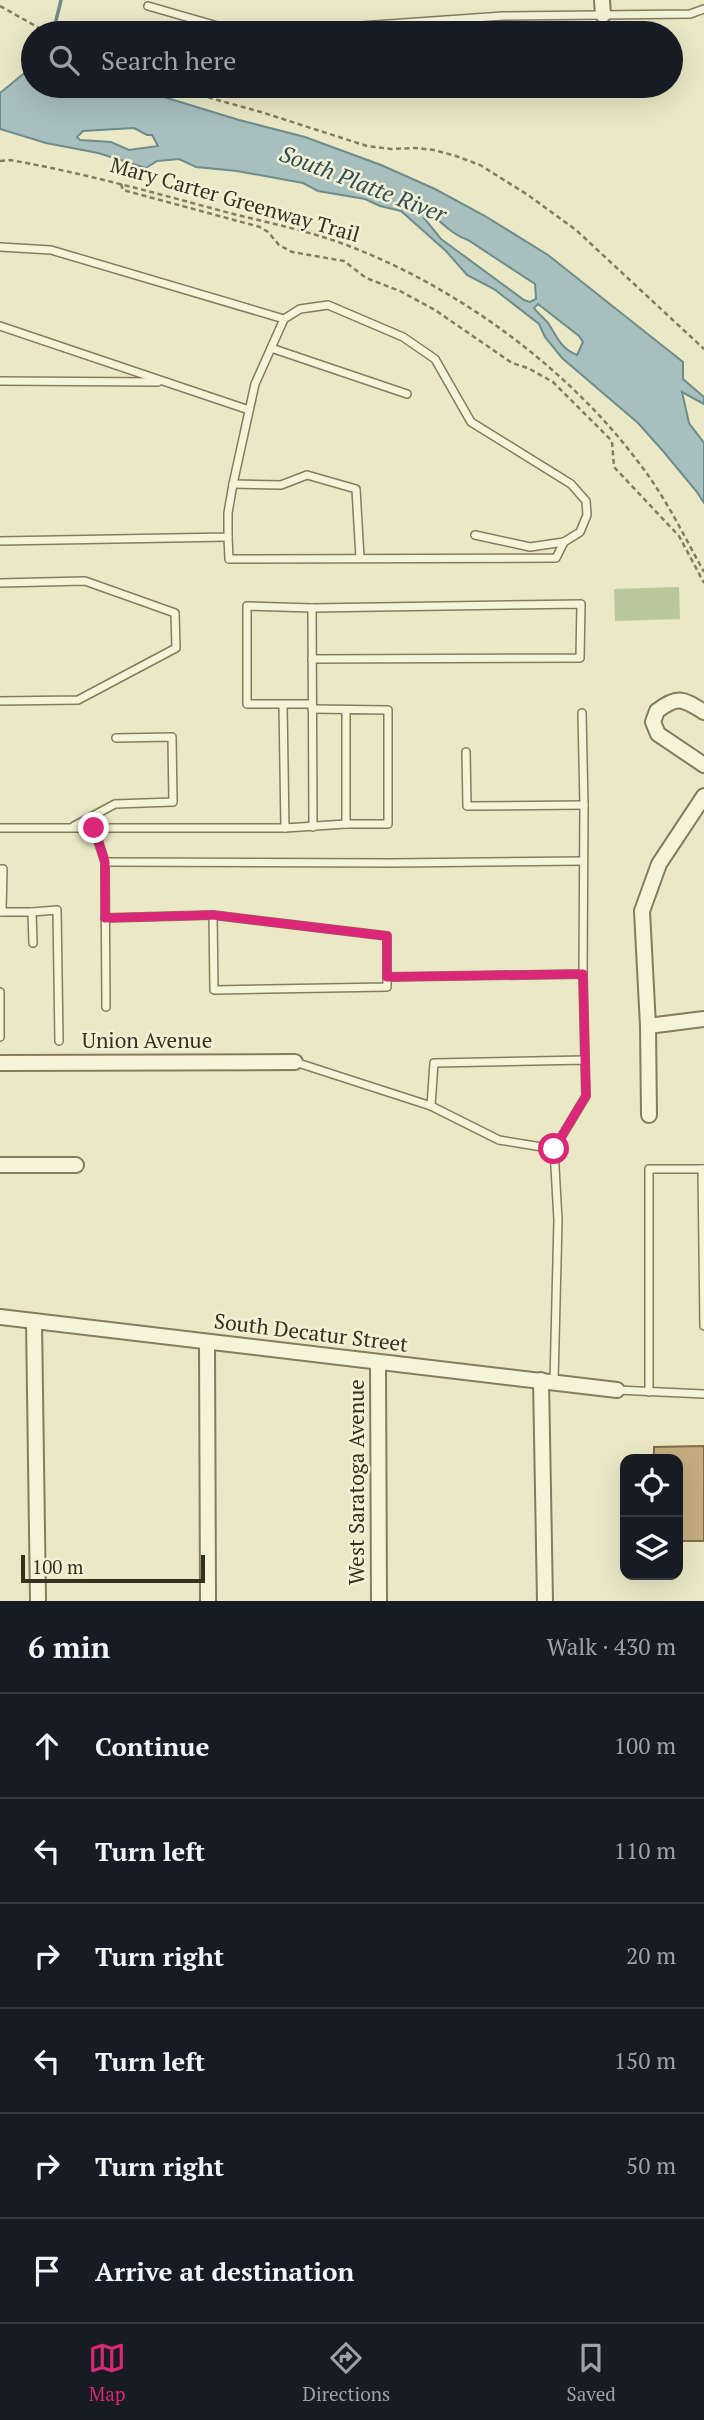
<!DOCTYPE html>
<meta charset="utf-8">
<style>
:root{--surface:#171b24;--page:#242831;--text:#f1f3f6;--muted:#9ea1a6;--line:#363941;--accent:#db2777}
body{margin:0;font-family:"PT Serif",serif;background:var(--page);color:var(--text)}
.controls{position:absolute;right:21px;bottom:21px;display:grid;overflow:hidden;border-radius:14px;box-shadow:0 7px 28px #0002}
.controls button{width:63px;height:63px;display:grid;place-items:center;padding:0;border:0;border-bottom:2px solid var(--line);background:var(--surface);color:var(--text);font:35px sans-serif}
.scale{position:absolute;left:21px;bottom:18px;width:184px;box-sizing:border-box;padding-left:7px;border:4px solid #363020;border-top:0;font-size:19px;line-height:24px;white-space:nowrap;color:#363020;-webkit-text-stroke:5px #f3f1d5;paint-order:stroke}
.stop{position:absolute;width:21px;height:21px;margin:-16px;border:5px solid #db2777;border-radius:50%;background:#fff}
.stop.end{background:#db2777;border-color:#fff;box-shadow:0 2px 7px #0008}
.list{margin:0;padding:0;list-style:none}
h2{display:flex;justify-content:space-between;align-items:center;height:91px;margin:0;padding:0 28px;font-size:30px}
h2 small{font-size:23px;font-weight:400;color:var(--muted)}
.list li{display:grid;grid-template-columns:46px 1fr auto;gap:21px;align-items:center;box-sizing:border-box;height:105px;padding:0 28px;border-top:2px solid var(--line)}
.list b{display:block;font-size:26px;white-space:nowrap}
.list em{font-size:23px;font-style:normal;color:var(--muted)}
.icon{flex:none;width:38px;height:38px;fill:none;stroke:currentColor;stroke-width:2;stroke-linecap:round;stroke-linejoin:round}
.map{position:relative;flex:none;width:704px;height:1601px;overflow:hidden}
.search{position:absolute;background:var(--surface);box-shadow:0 7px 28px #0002;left:21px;right:21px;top:21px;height:77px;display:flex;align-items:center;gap:18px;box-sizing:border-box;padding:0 24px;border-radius:38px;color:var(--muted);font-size:26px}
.sheet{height:721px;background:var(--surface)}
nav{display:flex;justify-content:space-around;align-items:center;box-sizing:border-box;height:98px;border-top:2px solid var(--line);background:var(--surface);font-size:19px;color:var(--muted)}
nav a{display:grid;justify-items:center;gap:4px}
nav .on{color:var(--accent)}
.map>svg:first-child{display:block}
</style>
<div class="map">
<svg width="704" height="1601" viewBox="0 0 704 1601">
<rect width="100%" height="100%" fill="#ebe8c6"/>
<path fill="#b8c89b" d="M679,587l1,32 -65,2 -1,-32z"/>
<path fill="#a7bfbd" stroke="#6e8c8c" stroke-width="2" fill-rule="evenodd" d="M33,66v20h29l24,3 42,-3 111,34 66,17 76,28 54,24 50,27 63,39 135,107v17l21,18v7l-22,-12 7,31 15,20v60l-7,-11 -34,-41 -25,-28 -76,-65 -17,-21 -6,-13 -45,-35 -27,-14 -21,-24 -45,-40 -21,-5 -15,-7 -47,-8 -15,-8 -66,-12 -41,-4 -17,-8 -22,2 -11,7 -48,-15 -52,-10 -46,-14v-36zM134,128l13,7h5l6,11 -29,4 -18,-8 -31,-2 -3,-3 6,-6zM430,215c14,7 18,18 38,25l67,44 1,15 -6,3 -6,-2 -83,-61 -17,-21zM538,304l41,32 4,6 -6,13c-15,-6 -19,-16 -27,-29 -4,-7 -11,-11 -16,-18z"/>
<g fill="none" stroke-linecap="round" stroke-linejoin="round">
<path stroke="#6e8c8c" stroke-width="3.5" d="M53,33l8,-33"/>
</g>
<path fill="#c6ad7f" stroke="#826b45" stroke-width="2" d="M704,1446v95h-26v-82h-24v-12z"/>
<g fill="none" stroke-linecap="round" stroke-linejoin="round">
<defs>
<g id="service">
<path d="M148,6l94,27"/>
<path d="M261,33l242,-17 187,-2 14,-5"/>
<path d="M0,247l51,3 233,69"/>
<path d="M0,326l249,84"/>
<path d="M271,348l136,46"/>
<path d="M0,381l158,1"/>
<path d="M233,484l48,1 26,-10 49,14 4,69"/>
<path d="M228,537l1,22 327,-1 8,-16"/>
<path d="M0,541l228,-4v-24l5,-29 22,-100 29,-65 16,-10 28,-4 75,32 32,22 36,63 100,62 15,17 1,14 -7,17 -16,10 -34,5 -55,-12"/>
<path d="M0,583l85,-2 90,32 1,35 -98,52 -78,1"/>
<path d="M312,608l1,219"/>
<path d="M312,659l268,-1 1,-54 -269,4 -65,-2v98h65"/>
<path d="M312,709l76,1v114h-42v-114"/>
<path d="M466,752l1,54 117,-1"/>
<path d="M74,826l41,-22 58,-2 -1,-65 -56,1"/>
<path d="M0,828h285l-2,-123"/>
<path d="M94,828l11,34 1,145"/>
<path d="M285,828l61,-4"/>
<path d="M105,862l287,1 191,-2"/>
<path d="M0,869h3l-1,43"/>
<path d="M0,912h32l1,31"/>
<path d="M32,912l25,-2 2,131"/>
<path d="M105,918l108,-3 174,21v51l-173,3 -1,-75"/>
<path d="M583,974l2,86"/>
<path d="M387,977l196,-3 1,-169 -2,-92"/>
<path d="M0,992v45"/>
<path d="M295,1062l136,44 68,34 55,9 4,71 -4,162"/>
<path d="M431,1106l3,-43 151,-3 1,36 -32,53"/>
<path d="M702,1169l2,157"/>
<path d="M617,1390l87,4"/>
<path d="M649,1392v-223h55"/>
</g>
<g id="minor">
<path d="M602,0l1,15"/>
<path d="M704,712c-21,-13 -26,-17 -47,-1l-4,11 5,12 46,31"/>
<path d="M648,1026l56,-7"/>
<path d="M0,1063l295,-1"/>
<path d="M649,1115l-1,-89 -6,-115 17,-47 45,-68"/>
<path d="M0,1165h76"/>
<path d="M0,1317l617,73"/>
<path d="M34,1321l4,280"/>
<path d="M207,1342l1,259"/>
<path d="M378,1362l1,239"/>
<path d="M541,1380l4,221"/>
</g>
</defs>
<use href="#service" stroke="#857b5d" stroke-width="10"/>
<use href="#minor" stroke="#857b5d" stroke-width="18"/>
<g stroke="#857b5d" stroke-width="2.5" stroke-dasharray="5 3.5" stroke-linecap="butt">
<path d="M0,6l48,27"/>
<path d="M167,86l94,26 106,34 24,3 25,-1 18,2 22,6 24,9 48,30 48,35 128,119"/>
<path d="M0,161l10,-1c68,12 134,30 201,48 46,13 94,21 138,38 110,42 220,123 290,217 26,33 45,73 65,109"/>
<path d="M121,184l2,6 137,37 8,5 11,13 13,7 52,9 22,17 34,13 35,19 77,53 16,5 25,14 59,59 2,26 65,69 25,47"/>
</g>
<use href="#service" stroke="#f6f4d8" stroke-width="7"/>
<use href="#minor" stroke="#f6f4d8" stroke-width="14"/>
</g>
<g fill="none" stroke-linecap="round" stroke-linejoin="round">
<path stroke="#db2777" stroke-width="9" d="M94,828l11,34v56l108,-3 174,21v41l196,-3 3,122 -32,53"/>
</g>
<g text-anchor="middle" stroke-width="5" stroke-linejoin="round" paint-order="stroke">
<g font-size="21" fill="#363020" stroke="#f3f1d5">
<text transform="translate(235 200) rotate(16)" y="7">Mary Carter Greenway Trail</text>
<text x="147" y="1048">Union Avenue</text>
<text transform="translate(311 1333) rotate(7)" y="7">South Decatur Street</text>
<text transform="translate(357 1482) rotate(-90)" y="7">West Saratoga Avenue</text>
</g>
<g font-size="23" font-style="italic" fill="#304e55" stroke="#f3f1d5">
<text transform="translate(363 184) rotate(21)" y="8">South Platte River</text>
</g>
</g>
</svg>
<div class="controls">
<button><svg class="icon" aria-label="locate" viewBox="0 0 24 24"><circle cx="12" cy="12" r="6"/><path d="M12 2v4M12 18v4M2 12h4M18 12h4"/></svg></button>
<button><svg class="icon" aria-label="layers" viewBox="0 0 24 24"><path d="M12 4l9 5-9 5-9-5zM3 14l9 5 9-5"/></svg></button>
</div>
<div class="scale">100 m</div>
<div class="stop" style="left:554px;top:1149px"></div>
<div class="stop end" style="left:94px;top:828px"></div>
<div class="search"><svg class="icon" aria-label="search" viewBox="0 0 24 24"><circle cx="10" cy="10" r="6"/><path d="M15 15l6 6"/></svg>Search here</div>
</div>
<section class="sheet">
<h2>6 min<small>Walk · 430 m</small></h2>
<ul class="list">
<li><svg class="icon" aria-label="ahead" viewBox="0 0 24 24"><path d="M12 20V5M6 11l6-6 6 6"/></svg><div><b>Continue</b></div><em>100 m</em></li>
<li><svg class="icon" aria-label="left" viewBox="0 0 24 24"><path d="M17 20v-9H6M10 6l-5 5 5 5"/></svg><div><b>Turn left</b></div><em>110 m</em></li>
<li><svg class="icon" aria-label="right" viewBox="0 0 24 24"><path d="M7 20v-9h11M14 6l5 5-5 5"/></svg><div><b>Turn right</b></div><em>20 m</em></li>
<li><svg class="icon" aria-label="left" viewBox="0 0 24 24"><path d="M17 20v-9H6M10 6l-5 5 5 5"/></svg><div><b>Turn left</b></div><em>150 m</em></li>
<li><svg class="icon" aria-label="right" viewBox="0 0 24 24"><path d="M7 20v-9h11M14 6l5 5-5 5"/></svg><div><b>Turn right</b></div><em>50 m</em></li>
<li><svg class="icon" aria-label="arrive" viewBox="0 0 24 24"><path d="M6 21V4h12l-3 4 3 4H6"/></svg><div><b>Arrive at destination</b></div></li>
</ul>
</section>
<nav>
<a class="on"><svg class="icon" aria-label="map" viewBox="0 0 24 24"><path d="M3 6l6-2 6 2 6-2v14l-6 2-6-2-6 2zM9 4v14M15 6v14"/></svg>Map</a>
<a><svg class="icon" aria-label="directions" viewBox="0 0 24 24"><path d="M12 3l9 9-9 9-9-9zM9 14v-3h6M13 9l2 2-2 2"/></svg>Directions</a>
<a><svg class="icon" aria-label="saved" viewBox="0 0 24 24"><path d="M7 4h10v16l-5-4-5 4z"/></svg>Saved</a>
</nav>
